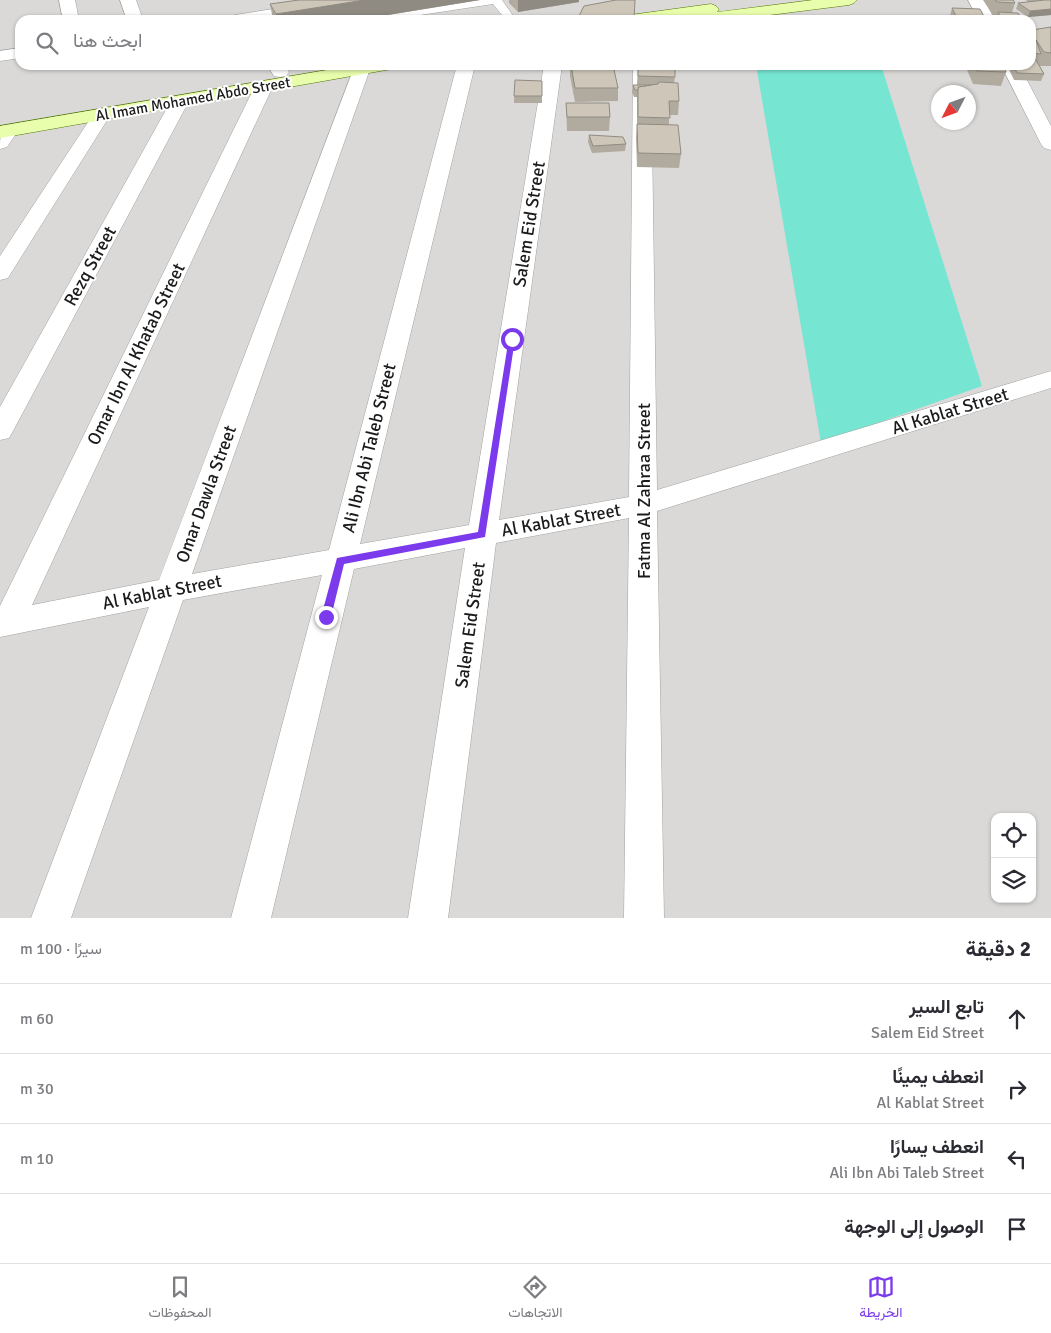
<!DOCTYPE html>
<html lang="ar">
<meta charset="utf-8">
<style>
:root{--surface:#fff;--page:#f2f2f3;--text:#2b2b33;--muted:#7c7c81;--line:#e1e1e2;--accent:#7c3aed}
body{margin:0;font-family:Signika,Vazirmatn,sans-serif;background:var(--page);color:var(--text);direction:rtl}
.controls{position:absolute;right:15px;bottom:15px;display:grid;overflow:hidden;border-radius:10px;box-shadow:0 1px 4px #0004}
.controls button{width:45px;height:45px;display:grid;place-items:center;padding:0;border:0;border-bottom:1px solid var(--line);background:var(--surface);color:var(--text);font:25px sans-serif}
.compass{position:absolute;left:931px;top:85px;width:45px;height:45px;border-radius:50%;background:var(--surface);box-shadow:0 1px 4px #0004;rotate:228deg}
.stop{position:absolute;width:15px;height:15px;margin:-11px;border:4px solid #7c3aed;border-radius:50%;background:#fff}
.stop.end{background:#7c3aed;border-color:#fff;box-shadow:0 1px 5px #0008}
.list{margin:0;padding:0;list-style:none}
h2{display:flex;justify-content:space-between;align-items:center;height:65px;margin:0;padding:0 20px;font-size:21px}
h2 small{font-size:16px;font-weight:400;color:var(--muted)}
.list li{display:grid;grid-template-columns:32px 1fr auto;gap:15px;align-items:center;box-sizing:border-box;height:70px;padding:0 20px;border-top:1px solid var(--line)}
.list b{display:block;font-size:19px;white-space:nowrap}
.list p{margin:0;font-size:16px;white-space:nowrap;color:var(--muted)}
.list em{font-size:16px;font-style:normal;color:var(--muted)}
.icon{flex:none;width:28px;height:28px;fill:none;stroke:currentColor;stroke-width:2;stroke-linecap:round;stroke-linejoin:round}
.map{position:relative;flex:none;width:1051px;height:918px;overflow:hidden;direction:ltr}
.search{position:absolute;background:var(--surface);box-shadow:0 1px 4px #0004;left:15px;right:15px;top:15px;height:55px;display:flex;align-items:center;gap:12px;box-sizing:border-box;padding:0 18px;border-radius:15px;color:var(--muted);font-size:19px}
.sheet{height:345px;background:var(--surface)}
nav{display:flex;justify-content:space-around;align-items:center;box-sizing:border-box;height:70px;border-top:1px solid var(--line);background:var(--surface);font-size:14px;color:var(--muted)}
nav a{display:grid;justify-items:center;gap:2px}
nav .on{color:var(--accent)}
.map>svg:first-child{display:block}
</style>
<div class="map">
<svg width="1051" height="918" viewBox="0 0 1051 918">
<rect width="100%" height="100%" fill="#eeece0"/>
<path fill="#dad9d8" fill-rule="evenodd" d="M0,0h1051v918h-1051zM20,20h1011v45h-1011zM938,92h30v30h-30zM995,817h37v82h-37z"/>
<path fill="#76e5d2" d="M756,65h125l101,321 -161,57z"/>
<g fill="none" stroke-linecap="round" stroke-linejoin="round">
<defs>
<path id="lane" d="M478,0h24l14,20h-10l-13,-16 -106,16h-24l5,-3z"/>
<g id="street">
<path d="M59,0h16l4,20h-16z"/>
<path d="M120,0h16l7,20h-16z"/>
<path d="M330,0h36l-3,3 -5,2 -94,15h-37l2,-3 6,-2z"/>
<path d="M968,0h16l11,20h-16z"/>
<path d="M20,48v10l-20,3v-10z"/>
<path d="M267,65h18l4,7 -3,4 -6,1 -6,-1z"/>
<path d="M355,65h12l3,4 -178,505 137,-24 128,-485h18l-115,479 109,-19 75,-460h18l-63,455 130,-23 4,-432h18l6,425 394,-119v17l-394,123 7,407h-40l5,-400 -133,25 -48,375h-40l57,-370 -111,21 -83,349h-40l91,-343 -139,25 -112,318h-40l118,-311 -149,30v-31l255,-520 3,-4 6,-1 6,1 3,4 -241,519 127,-25z"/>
<path d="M1001,65h18l32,61v24l-7,-2 -3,-4z"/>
<path d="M180,96l6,1 3,4 -176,330 -4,7 -9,2v-33l171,-306 3,-4z"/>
<path d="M102,109l6,1 3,4 -100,159 -3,5 -8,2v-24l96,-146z"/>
<path d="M9,125l7,2 2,4 -11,16 -7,2c0,-11 0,-21 9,-24z"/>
</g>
<g id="secondary">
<path d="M813,0h44l-3,3 -5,2 -119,15h-45l2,-3 -22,3h-43l2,-3 6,-2 81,-11 5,2 3,3 -2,3z"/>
<path d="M356,65h39l-3,4 -6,1 -386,68v-12z"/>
</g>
</defs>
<use href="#lane" stroke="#a2a2a2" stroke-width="1"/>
<use href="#street" stroke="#a2a2a2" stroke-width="1"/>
<use href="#secondary" stroke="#4f7500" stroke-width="1"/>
<use href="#lane" fill="#fff" fill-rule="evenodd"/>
<use href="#street" fill="#fff" fill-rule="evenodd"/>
<use href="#secondary" fill="#e9fead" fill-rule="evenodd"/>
</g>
<g fill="#b1ab9f">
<path d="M299,0h181l-123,20h-84l-3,-16z"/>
<path d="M509,0h70v2l-61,10 -9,-9z"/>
<path d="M983,0h30l2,3 -3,10 10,7h-25l-1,-1 1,-4h-4z"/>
<path d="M1026,0h25v15l-23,2 -12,-8 2,-6 10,-1z"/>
<path d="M952,8l34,12h-37z"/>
<path d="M1051,27v39h-12l5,8 -3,7 -27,-1 -7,-15h24v-37l1,2z"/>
<path d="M570,65h43l5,23v13l-43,1 -5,-26z"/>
<path d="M638,65l37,12 -1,6 5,18 -1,14h-9v10l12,29 -2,14 -42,-1 -1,-29 1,-14v-27h-3l-2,-5 1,-7h4z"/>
<path d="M965,65h38l3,7 -5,14 -28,-2z"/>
<path d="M542,81v22h-28v-7z"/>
<path d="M566,103l44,14 -1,14h-42z"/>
<path d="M589,135l37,9 -1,7 -33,2 -4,-11z"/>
</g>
<g fill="#908b82">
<path d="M365,0h115l-123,20h-80l-1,-6z"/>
<path d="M518,0h61v2l-61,10z"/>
<path d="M1051,9v6l-23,2 2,-6z"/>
</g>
<g fill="#cec7b9" stroke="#908b82">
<path d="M299,0h66l-89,14 -6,-10z"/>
<path d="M616,0h19l-1,20h-57l7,-14z"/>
<path d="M995,0h18l2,3 -18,-1z"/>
<path d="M1045,0h6v9l-21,2 -12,-8z"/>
<path d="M952,8l28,1 6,11h-28z"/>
<path d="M998,12l20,1 4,7h-20z"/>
<path d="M1051,27v26l-7,-1 -8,-12 5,14 -10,-1v-25l1,2z"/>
<path d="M1031,60h5l8,14 -27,-1 -4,-8h18z"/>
<path d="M571,65h42l5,23h-43z"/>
<path d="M638,65h37v12l-37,-1z"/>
<path d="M975,65h28l3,7 -29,-1z"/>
<path d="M515,80l27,1v15h-28z"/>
<path d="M659,82l19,1 1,18h-10l1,17 -32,-1v-30l20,-3z"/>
<path d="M633,85h18l-13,2v3h-3z"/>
<path d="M566,103h43l1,14h-43z"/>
<path d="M637,124l41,1 3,29 -43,-1z"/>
<path d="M589,135l34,2 3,7 -33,2z"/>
</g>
<path fill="#7c3aed" d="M509,337l6,2 -30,198 -141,27 -13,53 -5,4 -3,-1 -2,-3 16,-59 141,-26z"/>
<g text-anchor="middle" stroke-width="4" stroke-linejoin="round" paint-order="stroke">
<g font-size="15" fill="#1b1b1b" stroke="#fff">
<text transform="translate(193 99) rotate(-10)" y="5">Al Imam Mohamed Abdo Street</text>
</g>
<g font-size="18" fill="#1b1b1b" stroke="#fff">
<text transform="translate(529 224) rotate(-81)" y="6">Salem Eid Street</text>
<text transform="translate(90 266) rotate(-61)" y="6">Rezq Street</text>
<text transform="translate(136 354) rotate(-64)" y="6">Omar Ibn Al Khatab Street</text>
<text transform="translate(950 411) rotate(-17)" y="6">Al Kablat Street</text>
<text transform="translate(369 448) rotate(-76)" y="6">Ali Ibn Abi Taleb Street</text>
<text transform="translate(644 491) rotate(-90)" y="6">Fatma Al Zahraa Street</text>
<text transform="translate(206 494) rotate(-70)" y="6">Omar Dawla Street</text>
<text transform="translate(561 520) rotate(-10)" y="6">Al Kablat Street</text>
<text transform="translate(162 592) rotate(-11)" y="6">Al Kablat Street</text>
<text transform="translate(470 625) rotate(-82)" y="6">Salem Eid Street</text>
</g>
</g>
</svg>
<div class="controls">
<button><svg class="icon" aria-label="locate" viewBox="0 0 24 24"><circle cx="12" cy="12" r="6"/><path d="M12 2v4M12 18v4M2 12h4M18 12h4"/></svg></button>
<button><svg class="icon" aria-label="layers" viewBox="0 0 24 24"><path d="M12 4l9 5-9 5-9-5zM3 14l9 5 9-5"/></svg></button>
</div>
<svg class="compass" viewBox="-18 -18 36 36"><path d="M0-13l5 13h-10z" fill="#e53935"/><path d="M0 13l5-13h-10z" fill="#7c7c81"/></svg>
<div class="stop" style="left:512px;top:339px"></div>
<div class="stop end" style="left:326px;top:617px"></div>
<div class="search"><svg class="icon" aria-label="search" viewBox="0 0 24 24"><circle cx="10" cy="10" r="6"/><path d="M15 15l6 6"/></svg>ابحث هنا</div>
</div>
<section class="sheet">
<h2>2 دقيقة<small>سيرًا · 100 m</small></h2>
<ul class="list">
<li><svg class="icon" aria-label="ahead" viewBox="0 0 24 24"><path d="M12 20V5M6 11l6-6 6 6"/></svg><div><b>تابع السير</b><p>Salem Eid Street</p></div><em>60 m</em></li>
<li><svg class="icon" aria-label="right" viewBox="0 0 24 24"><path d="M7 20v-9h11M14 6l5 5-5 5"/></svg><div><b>انعطف يمينًا</b><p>Al Kablat Street</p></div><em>30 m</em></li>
<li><svg class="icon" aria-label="left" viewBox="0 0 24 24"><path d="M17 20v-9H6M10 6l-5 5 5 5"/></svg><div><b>انعطف يسارًا</b><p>Ali Ibn Abi Taleb Street</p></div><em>10 m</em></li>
<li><svg class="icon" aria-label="arrive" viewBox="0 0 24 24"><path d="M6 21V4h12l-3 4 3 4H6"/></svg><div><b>الوصول إلى الوجهة</b></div></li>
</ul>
</section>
<nav>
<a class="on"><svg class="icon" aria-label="map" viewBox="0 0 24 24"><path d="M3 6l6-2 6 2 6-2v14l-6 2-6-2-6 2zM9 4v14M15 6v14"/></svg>الخريطة</a>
<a><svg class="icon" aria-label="directions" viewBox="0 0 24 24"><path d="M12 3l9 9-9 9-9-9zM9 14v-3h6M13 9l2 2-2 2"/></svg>الاتجاهات</a>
<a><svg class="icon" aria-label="saved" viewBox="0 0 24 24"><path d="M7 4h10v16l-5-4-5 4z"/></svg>المحفوظات</a>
</nav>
